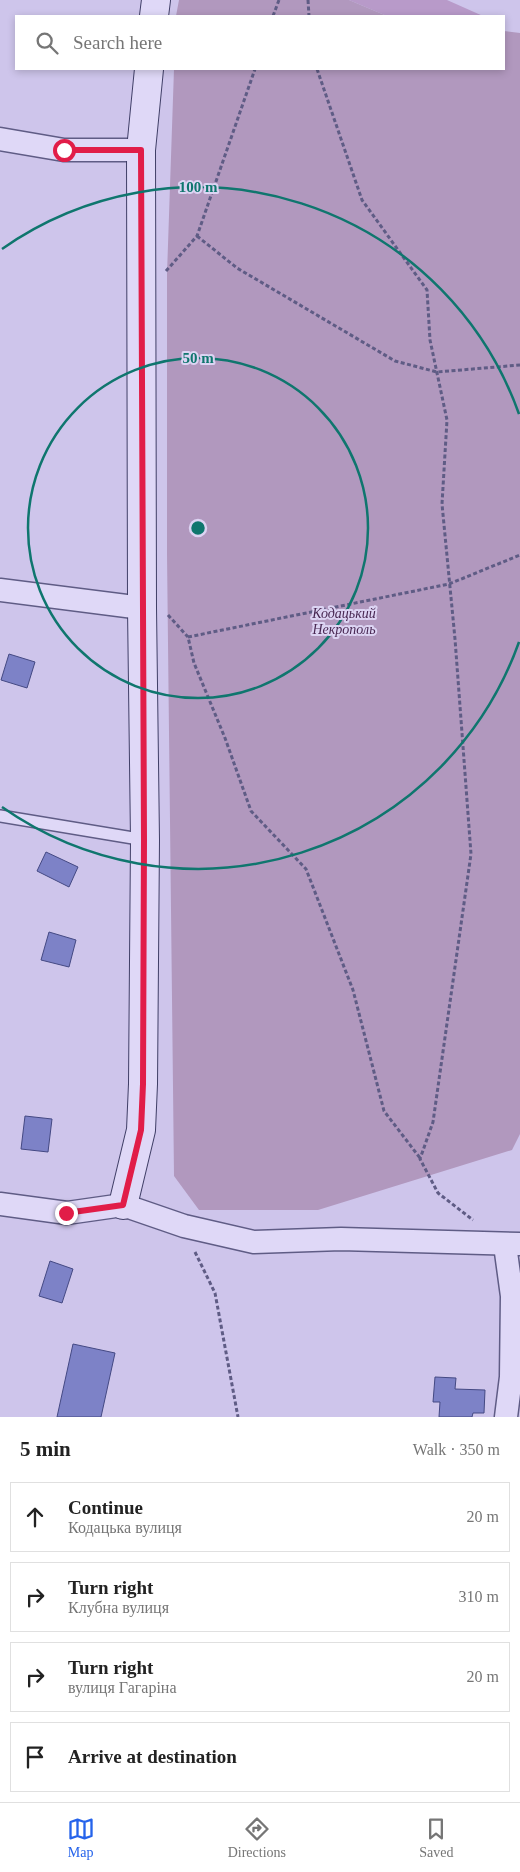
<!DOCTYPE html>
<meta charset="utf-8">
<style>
:root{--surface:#fff;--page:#f2f2f2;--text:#222;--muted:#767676;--line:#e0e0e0;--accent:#2563eb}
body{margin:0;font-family:Georgia,serif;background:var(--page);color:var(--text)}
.stop{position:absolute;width:15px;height:15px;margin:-11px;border:4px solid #e11d48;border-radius:50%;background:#fff}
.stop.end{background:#e11d48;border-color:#fff;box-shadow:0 1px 5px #0008}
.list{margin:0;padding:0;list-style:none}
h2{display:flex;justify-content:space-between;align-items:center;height:65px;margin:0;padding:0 20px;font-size:21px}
h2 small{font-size:16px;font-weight:400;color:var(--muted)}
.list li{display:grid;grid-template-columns:32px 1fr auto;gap:15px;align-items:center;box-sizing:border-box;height:70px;margin:0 10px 10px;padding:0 10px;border:1px solid var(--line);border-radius:0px}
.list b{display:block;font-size:19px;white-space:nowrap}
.list p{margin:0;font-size:16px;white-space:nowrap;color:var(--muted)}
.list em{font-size:16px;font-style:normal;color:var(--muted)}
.icon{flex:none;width:28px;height:28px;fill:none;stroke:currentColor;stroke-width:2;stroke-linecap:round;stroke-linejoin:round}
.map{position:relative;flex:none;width:520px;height:1417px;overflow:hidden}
.search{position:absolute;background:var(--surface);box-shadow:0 2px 8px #0003;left:15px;right:15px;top:15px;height:55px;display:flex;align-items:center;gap:12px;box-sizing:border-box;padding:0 18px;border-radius:0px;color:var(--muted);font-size:19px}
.sheet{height:385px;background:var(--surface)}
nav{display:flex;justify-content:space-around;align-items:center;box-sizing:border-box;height:70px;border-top:1px solid var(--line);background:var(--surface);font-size:14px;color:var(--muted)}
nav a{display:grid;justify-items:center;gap:2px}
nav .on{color:var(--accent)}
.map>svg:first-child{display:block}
</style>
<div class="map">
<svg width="520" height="1417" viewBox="0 0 520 1417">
<rect width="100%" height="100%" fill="#cec5eb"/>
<path fill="#b89ac9" d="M349,0h98l36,16h-96z"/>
<g fill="#b198be">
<path d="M179,0h170l38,16h-211z"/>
<path d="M504,31l16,2v1101l-8,16 -194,60h-119l-25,-34 -7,-622v-280l7,-205h330z"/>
</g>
<g fill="#7d82c7" stroke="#444983">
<path d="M9,654l26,8 -8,26 -26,-8z"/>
<path d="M46,852l32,15 -9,20 -32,-16z"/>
<path d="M49,932l27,8 -7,27 -28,-7z"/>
<path d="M25,1116l27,3 -4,33 -27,-3z"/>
<path d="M50,1261l23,8 -11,34 -23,-7z"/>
<path d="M73,1344l42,9 -14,64h-44z"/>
<path d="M435,1377l21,1 -1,11 30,1 -1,23h-11l-1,4h-33l1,-15h-7z"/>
</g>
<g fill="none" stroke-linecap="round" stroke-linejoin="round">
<defs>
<path id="lane" d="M0,816l145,24"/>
<g id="street">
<path d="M0,139l64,11h77"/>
<path d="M0,590l142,18"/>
<path d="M0,1204l67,9 56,-8 61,21 70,16 87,-3 179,5"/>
<path d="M505,1245l7,51 -1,81 -5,40"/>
</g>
<g id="secondary">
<path d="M154,16l2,-16"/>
<path d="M123,1205l18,-75 2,-46 2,-244 -3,-232 -1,-458 8,-81"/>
</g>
</defs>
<use href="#lane" stroke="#5f5c85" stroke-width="14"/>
<use href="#street" stroke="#5f5c85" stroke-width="25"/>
<use href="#secondary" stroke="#403f67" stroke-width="30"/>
<g stroke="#5f5c85" stroke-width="3" stroke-dasharray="4 2.5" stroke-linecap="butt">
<path d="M308,0l1,16"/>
<path d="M273,16l6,-16"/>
<path d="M317,69l45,131 65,90 3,50 17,80 -5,84 13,135 16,215 -38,268 -13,37 18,34 35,27"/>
<path d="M197,236l40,32 158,93 42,11 83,-7"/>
<path d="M166,271l31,-35 58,-167"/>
<path d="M168,615l20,22 6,26 31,75 26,73 55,58 47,121 31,121 36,47"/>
<path d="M188,637l261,-53 71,-29"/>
<path d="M195,1252l20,41 23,124"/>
</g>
<use href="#lane" stroke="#dfd8f7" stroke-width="11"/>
<use href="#street" stroke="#dfd8f7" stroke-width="22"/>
<use href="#secondary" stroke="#dfd8f7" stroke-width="28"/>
</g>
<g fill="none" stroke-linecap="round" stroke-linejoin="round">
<path stroke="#e11d48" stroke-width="6" d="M64,150h77l3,690 -1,244 -2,46 -18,75 -57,8"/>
</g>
<g fill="none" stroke="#0f766e" stroke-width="2.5">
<circle cx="198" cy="528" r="170"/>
<path d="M519 642A341 341 0 0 1 2 807M2 249A341 341 0 0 1 519 414"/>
</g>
<g text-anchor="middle" stroke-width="4" stroke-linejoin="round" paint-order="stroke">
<g font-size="14" font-style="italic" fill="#482752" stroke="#dcd4f3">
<text x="344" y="618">Кодацький<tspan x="344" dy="16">Некрополь</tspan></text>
</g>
</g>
<circle cx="198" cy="528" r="8" fill="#0f766e" stroke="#dcd4f3" stroke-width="2.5"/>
<g font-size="15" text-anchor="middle" font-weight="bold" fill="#0f766e" stroke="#dcd4f3" stroke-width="4" stroke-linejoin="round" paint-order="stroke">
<text x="198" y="192">100 m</text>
<text x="198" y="363">50 m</text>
</g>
</svg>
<div class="stop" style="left:64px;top:150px"></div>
<div class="stop end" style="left:66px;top:1213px"></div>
<div class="search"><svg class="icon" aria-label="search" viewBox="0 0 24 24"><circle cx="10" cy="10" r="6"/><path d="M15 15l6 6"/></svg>Search here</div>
</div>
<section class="sheet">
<h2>5 min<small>Walk · 350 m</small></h2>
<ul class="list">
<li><svg class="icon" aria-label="ahead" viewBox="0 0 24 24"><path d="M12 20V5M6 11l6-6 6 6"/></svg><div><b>Continue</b><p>Кодацька вулиця</p></div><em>20 m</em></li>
<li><svg class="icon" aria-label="right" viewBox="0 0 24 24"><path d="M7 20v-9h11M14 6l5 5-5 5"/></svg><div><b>Turn right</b><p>Клубна вулиця</p></div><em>310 m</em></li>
<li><svg class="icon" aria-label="right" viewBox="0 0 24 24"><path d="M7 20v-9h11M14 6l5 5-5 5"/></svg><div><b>Turn right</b><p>вулиця Гагаріна</p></div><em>20 m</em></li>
<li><svg class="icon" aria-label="arrive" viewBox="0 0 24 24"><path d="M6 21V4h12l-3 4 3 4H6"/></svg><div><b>Arrive at destination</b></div></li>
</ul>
</section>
<nav>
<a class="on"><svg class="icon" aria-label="map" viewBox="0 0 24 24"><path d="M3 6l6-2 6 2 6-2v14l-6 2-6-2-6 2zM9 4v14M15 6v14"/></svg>Map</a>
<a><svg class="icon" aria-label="directions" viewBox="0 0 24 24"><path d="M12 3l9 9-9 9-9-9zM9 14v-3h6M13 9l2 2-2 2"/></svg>Directions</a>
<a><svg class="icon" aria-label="saved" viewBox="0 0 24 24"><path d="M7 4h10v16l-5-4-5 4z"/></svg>Saved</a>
</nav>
